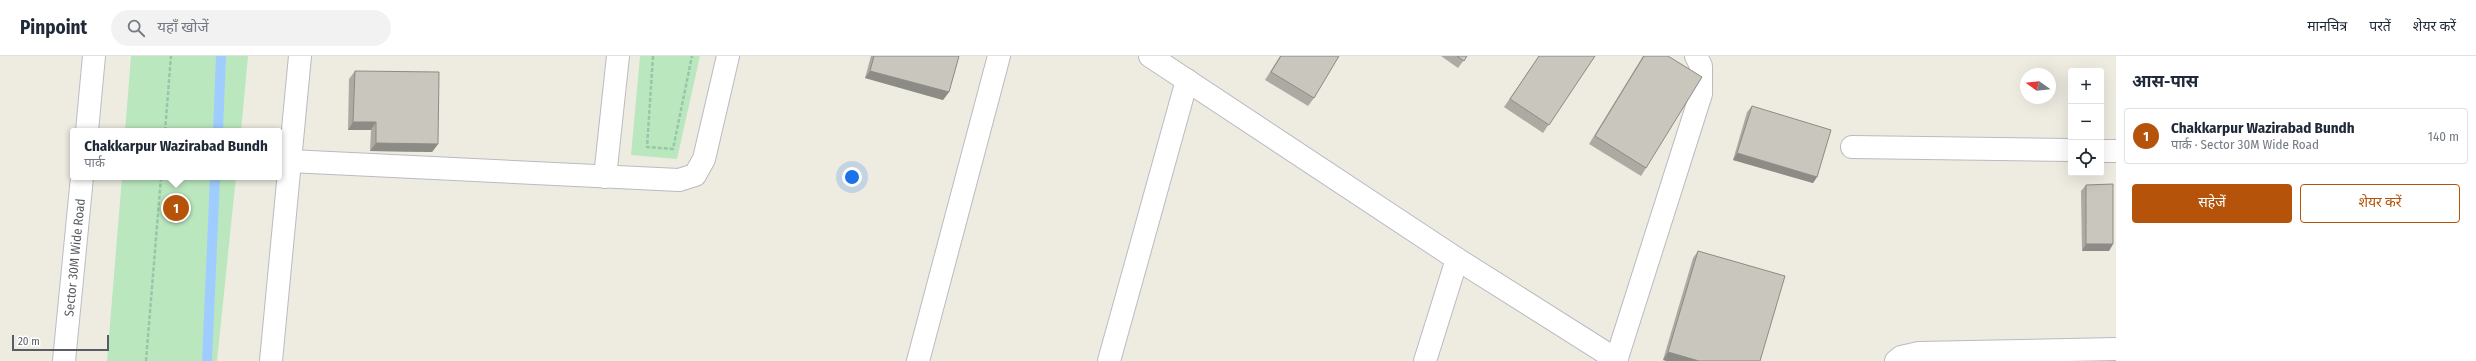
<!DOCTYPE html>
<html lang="hi">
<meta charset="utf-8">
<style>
:root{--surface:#fff;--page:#f2f2f3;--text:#1f2937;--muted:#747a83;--line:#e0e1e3;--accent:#b45309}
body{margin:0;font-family:"Fira Sans Condensed","Noto Sans Devanagari",sans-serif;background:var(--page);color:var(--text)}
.controls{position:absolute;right:12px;top:12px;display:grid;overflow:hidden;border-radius:4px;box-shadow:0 4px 16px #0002}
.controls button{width:36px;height:36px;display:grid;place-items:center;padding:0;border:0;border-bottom:1px solid var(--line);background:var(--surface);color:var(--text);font:20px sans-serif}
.compass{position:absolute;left:2020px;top:12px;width:36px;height:36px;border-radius:50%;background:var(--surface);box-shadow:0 4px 16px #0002;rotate:285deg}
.scale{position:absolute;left:12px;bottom:10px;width:97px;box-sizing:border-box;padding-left:4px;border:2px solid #595d63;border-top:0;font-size:11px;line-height:14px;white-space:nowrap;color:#595d63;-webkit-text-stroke:3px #fff;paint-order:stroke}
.you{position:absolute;left:852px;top:121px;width:14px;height:14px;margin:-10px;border:3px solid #fff;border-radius:50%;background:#1a73e8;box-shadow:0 0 0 6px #1a73e833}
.badge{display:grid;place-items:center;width:26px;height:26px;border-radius:50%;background:var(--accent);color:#fff;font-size:13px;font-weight:700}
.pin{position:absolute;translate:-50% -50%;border:2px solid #fff;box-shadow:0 1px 4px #0006}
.popup{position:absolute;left:70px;top:72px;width:212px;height:52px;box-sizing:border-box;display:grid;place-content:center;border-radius:4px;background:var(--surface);filter:drop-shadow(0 1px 3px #0005);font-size:13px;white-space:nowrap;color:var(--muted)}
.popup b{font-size:15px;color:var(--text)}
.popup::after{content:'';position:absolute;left:50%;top:100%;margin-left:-8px;border:8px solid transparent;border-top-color:var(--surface)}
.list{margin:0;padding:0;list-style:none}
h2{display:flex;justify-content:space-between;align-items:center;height:52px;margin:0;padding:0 16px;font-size:17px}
h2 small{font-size:13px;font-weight:400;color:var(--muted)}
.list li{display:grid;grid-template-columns:26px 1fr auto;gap:12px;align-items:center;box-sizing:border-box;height:56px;margin:0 8px 8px;padding:0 8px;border:1px solid var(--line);border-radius:4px}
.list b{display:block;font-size:15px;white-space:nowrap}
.list p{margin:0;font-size:13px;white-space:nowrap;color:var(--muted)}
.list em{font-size:13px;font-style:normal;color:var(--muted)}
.actions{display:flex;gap:8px;padding:12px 16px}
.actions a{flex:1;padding:9px 0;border:1px solid var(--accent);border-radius:4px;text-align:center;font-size:14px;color:var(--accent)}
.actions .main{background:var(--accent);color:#fff}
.icon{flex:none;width:22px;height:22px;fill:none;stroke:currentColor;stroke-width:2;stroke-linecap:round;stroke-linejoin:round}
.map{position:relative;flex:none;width:2116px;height:305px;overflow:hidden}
header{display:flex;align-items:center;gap:24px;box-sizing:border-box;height:56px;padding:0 20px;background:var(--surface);border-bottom:1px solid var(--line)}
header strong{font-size:19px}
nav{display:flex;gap:22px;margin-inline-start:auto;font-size:14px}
.search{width:280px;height:36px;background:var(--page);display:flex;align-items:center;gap:10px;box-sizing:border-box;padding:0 14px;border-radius:22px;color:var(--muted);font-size:15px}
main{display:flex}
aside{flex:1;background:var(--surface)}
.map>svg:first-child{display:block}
</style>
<header>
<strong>Pinpoint</strong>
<div class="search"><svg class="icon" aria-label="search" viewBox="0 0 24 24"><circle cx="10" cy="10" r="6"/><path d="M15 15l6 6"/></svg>यहाँ खोजें</div>
<nav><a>मानचित्र</a><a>परतें</a><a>शेयर करें</a></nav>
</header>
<main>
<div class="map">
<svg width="2116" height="305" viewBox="0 0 2116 305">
<rect width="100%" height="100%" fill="#eeece1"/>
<g fill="#bbe7bf">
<path d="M131,0h117l-7,75h-116z"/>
<path d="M640,0h60l-23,103 -46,-4z"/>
<path d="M122,121h114l-19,184h-110z"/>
</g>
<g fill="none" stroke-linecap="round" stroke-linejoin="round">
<g stroke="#9fcdff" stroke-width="10">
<path d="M218,75l3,-75"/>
<path d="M207,305l8,-184"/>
</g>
<defs>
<g id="street">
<path d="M1150,0l307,203 160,101"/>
<path d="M1852,91l219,3"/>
<path d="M2101,95h15"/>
<path d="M290,105l389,19 16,-5 9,-16 24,-103"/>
<path d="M605,121l13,-121"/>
<path d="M271,305l29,-305"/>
<path d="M918,305l81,-305"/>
<path d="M1109,305l78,-281"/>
<path d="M1425,305l32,-102"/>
<path d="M1616,305l85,-267v-28l-5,-10"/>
<path d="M1896,305l5,-4 18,-4 197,-4"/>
</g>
<g id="secondary">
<path d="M87,75l7,-75"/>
<path id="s1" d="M64,305l18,-184"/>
</g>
</defs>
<use href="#street" stroke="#b9bbc1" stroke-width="24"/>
<use href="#secondary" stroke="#babdc4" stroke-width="24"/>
<g stroke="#94c8a7" stroke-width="2.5" stroke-dasharray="4 2" stroke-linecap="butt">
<path d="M653,0l-6,91 26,2 19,-93"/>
<path d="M165,75l6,-75"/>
<path d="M146,305l15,-184"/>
</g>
<use href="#street" stroke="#fff" stroke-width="22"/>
<use href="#secondary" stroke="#fff" stroke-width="22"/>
</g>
<g fill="#adaaa3">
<path d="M871,0h88l-10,36 -6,8 -78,-22z"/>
<path d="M1280,0h59l-25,42 -6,8 -43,-26z"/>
<path d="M1441,0h26l-9,12z"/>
<path d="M1539,0h56l-52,77 -39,-26z"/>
<path d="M1643,0h25l-22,112 -5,8 -52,-32z"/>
<path d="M355,15l83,73 -6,8 -62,-1 1,-21h-23l1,-51z"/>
<path d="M1752,50l65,71 -4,6 -80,-23 14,-48z"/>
<path d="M2086,129l27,59 -4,7h-27l-1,-60z"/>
<path d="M1698,195l62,110h-93l-4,-1 30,-102z"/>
</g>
<g fill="#8d8b85">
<path d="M870,15l79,21 -6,8 -78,-22z"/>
<path d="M353,66h23l-5,8h-23z"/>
<path d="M376,87l62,1 -6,8 -62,-1z"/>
<path d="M1737,97l80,24 -4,6 -80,-23z"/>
<path d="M2086,188h27l-4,7h-27z"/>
<path d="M1668,296l31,9h-32l-4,-1z"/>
</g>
<g fill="#c9c6be" stroke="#8d8b85">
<path d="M874,0h85l-10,36 -79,-21z"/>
<path d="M1281,0h58l-25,42 -43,-26z"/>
<path d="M1457,0h10l-3,5z"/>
<path d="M1539,0h56l-46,69 -39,-26z"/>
<path d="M1644,0h24l34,21 -56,91 -51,-32z"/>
<path d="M355,15l84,1 -1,72 -62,-1v-21h-23z"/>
<path d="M1752,50l79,24 -14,47 -80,-24z"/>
<path d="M2113,128v60h-27v-59z"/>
<path d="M1698,195l87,25 -25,85h-61l-31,-9z"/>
</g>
<g text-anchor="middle" stroke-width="4" stroke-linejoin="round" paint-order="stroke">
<g font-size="13" fill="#595d63" stroke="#fff">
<text dy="5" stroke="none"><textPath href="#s1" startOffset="104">Sector 30M Wide Road</textPath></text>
</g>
</g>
</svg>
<div class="controls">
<button>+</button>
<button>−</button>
<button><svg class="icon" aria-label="locate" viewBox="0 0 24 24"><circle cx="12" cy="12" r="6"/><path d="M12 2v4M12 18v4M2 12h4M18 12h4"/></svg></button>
</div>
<svg class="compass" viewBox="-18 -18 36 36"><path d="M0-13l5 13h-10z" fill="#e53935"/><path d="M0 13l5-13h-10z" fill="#747a83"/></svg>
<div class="scale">20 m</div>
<div class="you"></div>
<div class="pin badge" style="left:176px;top:152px">1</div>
<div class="popup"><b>Chakkarpur Wazirabad Bundh</b>पार्क</div>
</div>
<aside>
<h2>आस-पास<small></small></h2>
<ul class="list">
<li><span class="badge">1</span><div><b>Chakkarpur Wazirabad Bundh</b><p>पार्क · Sector 30M Wide Road</p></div><em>140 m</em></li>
</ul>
<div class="actions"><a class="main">सहेजें</a><a>शेयर करें</a></div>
</aside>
</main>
